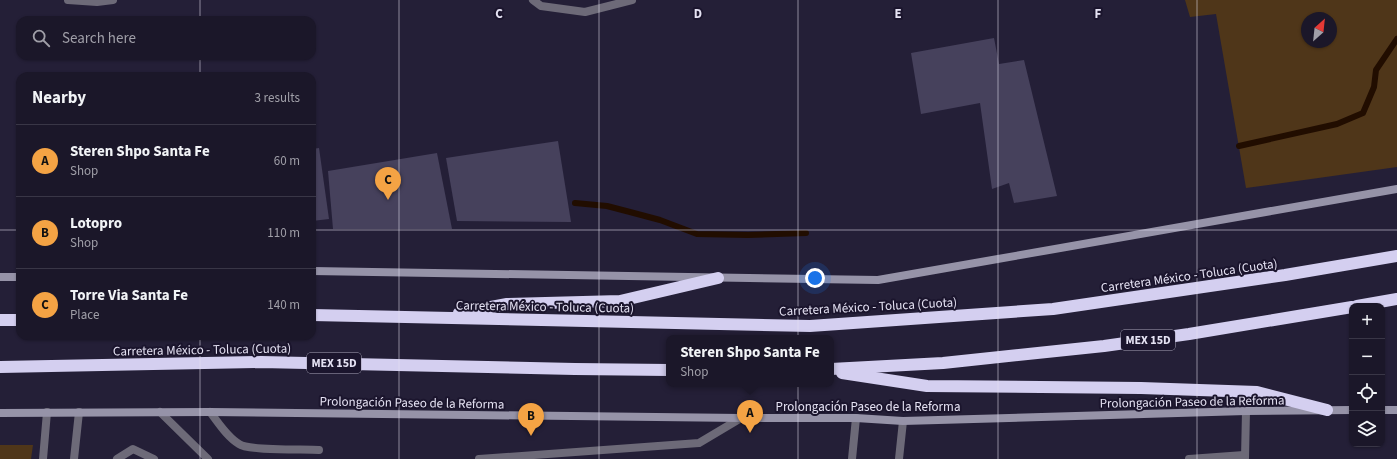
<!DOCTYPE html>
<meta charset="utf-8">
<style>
:root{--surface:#1b1729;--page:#242031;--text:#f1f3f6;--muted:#a09fa8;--line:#393646;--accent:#f4a344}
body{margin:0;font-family:"Source Sans 3",sans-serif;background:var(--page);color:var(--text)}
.controls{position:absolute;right:12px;bottom:12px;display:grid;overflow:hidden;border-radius:8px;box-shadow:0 1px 3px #0004}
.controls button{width:36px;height:36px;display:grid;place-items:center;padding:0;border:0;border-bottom:1px solid var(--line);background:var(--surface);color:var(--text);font:20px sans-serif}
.compass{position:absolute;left:1301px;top:12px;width:36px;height:36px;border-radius:50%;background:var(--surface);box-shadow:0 1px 3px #0004;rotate:27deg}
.you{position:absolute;left:815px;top:278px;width:14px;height:14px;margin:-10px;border:3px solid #fff;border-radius:50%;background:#1a73e8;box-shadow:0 0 0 6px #1a73e833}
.badge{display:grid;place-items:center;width:26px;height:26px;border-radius:50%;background:var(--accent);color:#111;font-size:13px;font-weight:700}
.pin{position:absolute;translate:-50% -33px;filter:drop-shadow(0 1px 2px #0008)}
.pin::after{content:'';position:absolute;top:21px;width:14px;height:12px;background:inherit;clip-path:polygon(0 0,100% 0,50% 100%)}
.popup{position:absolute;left:666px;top:335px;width:168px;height:52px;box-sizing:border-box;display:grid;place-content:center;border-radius:8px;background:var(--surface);filter:drop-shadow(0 1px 3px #0005);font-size:13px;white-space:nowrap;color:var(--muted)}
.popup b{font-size:15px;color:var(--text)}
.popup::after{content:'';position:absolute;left:50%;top:100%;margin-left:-8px;border:8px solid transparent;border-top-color:var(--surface)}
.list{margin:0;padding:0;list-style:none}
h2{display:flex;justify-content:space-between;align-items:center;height:52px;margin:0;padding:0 16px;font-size:17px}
h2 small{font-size:13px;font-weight:400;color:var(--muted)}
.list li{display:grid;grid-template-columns:26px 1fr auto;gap:12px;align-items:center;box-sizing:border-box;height:72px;padding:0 16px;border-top:1px solid var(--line)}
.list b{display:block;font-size:15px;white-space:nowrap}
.list p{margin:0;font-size:13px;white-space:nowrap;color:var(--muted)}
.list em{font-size:13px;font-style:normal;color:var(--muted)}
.icon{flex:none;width:22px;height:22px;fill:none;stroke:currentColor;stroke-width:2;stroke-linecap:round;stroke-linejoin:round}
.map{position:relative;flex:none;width:1397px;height:459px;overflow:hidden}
.search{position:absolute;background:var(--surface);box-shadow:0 1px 3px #0004;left:16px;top:16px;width:300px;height:44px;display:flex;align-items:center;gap:10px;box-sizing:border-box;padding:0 14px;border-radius:12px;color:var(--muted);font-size:15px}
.panel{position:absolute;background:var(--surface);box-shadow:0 1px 3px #0004;left:16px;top:72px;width:300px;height:268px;border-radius:12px}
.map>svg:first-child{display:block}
</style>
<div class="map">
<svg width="1397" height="459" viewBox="0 0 1397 459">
<rect width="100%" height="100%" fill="#241f37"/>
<g fill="#4f3619" fill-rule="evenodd">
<path d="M1185,0h212v167l-151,21 -30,-174 -26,3zM1307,18h24v24h-24z"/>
<path d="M0,445h33l-2,14h-31z"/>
</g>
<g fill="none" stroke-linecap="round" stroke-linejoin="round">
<g stroke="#210d00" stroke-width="6">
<path d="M1239,146l98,-22 26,-11 11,-26 2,-17 21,-31"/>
<path d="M575,203l32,3 23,6 30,8 37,14 51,1 58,-2"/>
</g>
</g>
<g fill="#46415c">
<path d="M994,38l5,26 25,-4 33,136 -43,7 -5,-20 -17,6 -12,-86 -59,11 -10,-61z"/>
<path d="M558,141l13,81 -114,-1 -11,-63z"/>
<path d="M319,148l10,71 -17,2v-72z"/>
<path d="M437,153l15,76h-119l-5,-58z"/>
</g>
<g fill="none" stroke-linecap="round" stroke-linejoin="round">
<g stroke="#6d6a78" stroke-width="8">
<path d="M160,412l48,47"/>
<path d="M210,412c8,10 17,25 29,32 9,7 65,5 80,6"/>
<path d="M1245,458l1,-47"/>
<path d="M117,459l16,-10 21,10"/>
<path d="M479,459l220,-16 42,-25"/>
<path d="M1189,459l55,-4"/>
</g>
<g stroke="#6d6a78" stroke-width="8">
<path d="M68,0l29,2 16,-2"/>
<path d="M533,0l8,6 44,6 47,-12"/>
<path d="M43,459l4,-47"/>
<path d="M74,459l5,-47"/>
</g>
<g stroke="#6d6a78" stroke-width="8">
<path d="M852,459l4,-41"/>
<path d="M899,459l4,-38"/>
</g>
<g stroke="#9693a8" stroke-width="8">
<path d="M312,271l566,9 519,-91"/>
<path d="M0,277h20"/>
<path d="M1382,410h15"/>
<path d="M0,413l210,-1 531,6h115l47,3 343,-10 106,-1"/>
</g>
<g stroke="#d4cff0" stroke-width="12">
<path d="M1357,306l40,-7"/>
<path d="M459,313l48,-9 113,-3 98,-23"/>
<path d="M312,315l498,11 243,-17 232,-34 112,-19"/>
<path d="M0,320h20"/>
<path d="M0,367l261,-5 314,7 94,1"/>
<path d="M831,369l112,-6 161,-17 85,-12 163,-27"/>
<path d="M842,373l85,13 214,2 116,4 70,18"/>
</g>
</g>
<path fill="none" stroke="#e5e2f3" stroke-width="1" stroke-opacity="0.55" d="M200,0v20M399,0v459M599,0v459M798,0v459M998,0v459M1197,0v459M200,56v20M0,230h20M312,230h1085M200,336v123"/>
<g text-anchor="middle" stroke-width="4" stroke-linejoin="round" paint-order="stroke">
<g fill="#1b152d" stroke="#a8a4b8" stroke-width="1">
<rect x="1121" y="330" width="54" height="20" rx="3"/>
<rect x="307" y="353" width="54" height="20" rx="3"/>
</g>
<g font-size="12" font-weight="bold" fill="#e5e2f3">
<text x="1148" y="344">MEX 15D</text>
<text x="334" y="367">MEX 15D</text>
</g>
<g font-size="13" fill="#e5e2f3" stroke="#1b152d">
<text transform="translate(1189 275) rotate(-8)" y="5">Carretera México - Toluca (Cuota)</text>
<text transform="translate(545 306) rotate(1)" y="5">Carretera México - Toluca (Cuota)</text>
<text transform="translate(868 306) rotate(-3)" y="5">Carretera México - Toluca (Cuota)</text>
<text transform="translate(202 349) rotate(-1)" y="5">Carretera México - Toluca (Cuota)</text>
<text transform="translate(1192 401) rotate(-1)" y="5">Prolongación Paseo de la Reforma</text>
<text transform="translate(412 402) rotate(1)" y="5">Prolongación Paseo de la Reforma</text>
<text x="868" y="411">Prolongación Paseo de la Reforma</text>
</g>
</g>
<g font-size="13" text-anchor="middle" font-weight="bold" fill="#e5e2f3" stroke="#1b152d" stroke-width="4" stroke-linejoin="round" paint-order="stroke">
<text x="499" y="18">C</text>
<text x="698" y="18">D</text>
<text x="898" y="18">E</text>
<text x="1098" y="18">F</text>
</g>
</svg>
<div class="controls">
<button>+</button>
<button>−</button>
<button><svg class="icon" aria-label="locate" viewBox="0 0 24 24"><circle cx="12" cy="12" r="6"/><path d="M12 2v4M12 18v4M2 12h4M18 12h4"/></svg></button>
<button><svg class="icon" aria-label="layers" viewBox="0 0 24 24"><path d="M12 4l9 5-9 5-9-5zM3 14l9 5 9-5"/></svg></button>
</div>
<svg class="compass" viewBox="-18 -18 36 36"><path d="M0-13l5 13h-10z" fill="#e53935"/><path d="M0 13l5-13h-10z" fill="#a09fa8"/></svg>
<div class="you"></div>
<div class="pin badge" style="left:750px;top:433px">A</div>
<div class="popup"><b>Steren Shpo Santa Fe</b>Shop</div>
<div class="pin badge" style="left:531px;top:436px">B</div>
<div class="pin badge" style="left:388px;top:200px">C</div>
<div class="search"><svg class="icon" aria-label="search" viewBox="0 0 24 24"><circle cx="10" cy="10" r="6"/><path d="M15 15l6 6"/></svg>Search here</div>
<section class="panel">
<h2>Nearby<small>3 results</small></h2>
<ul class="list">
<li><span class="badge">A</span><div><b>Steren Shpo Santa Fe</b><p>Shop</p></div><em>60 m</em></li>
<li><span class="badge">B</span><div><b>Lotopro</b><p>Shop</p></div><em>110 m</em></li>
<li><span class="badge">C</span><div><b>Torre Via Santa Fe</b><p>Place</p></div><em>140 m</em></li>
</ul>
</section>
</div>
